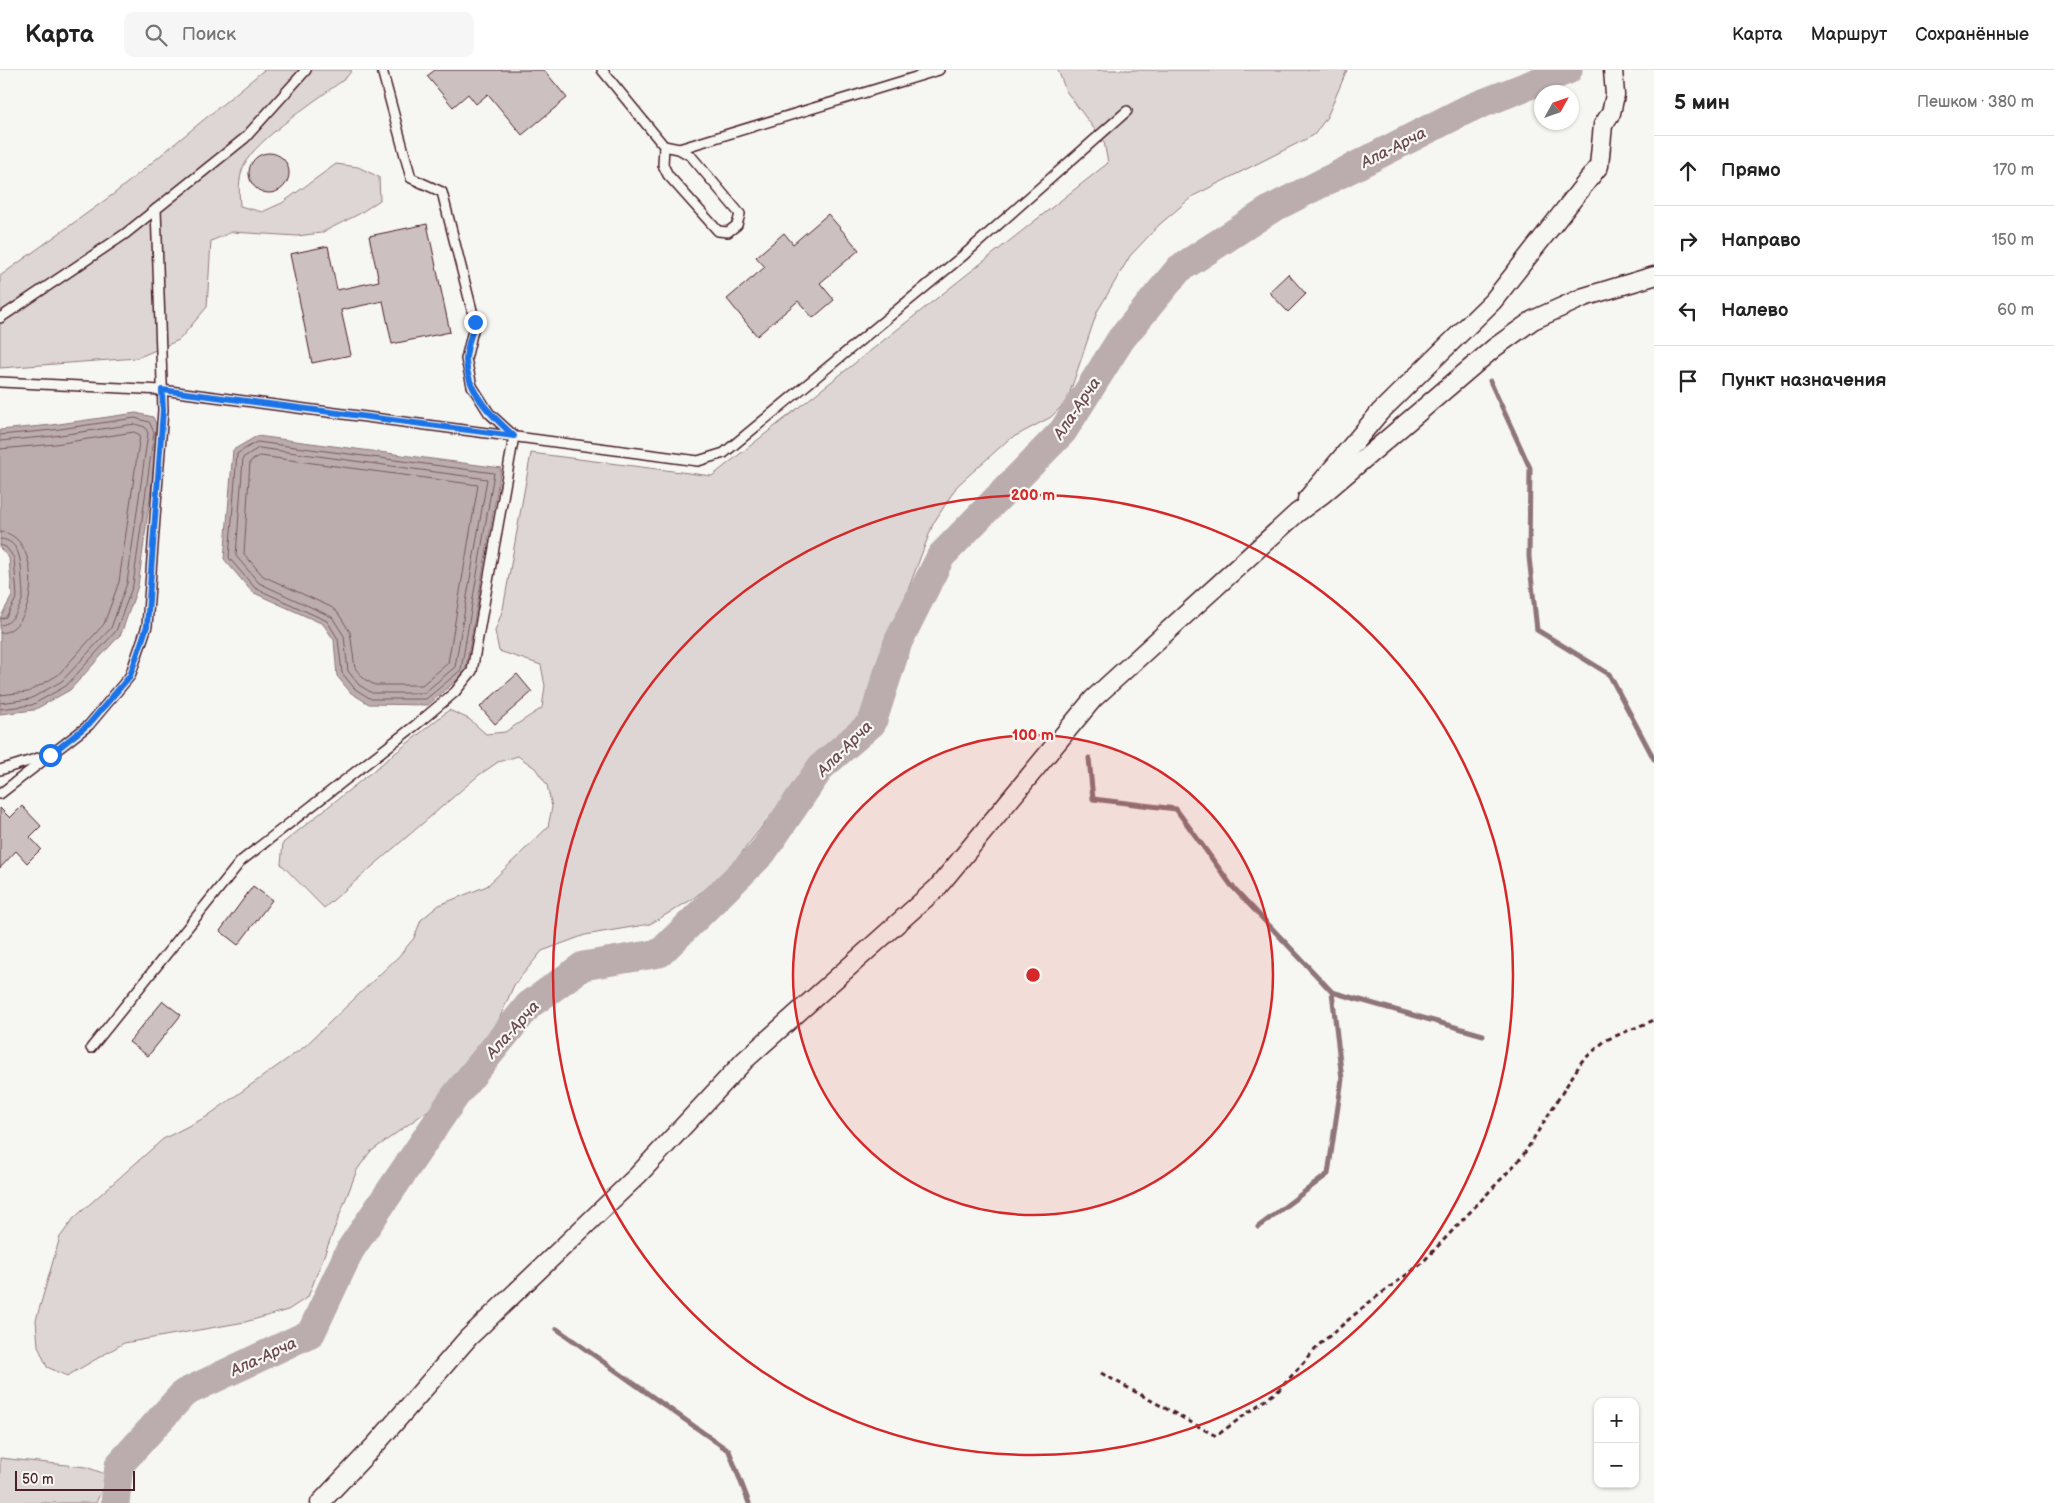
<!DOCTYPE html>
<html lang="ru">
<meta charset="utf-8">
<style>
:root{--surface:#fff;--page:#f6f6f6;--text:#222;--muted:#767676;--line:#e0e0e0}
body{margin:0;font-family:"Balsamiq Sans",sans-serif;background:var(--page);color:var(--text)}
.controls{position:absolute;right:15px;bottom:15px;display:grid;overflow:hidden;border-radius:10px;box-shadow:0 1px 4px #0004}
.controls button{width:45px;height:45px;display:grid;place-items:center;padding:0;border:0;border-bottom:1px solid var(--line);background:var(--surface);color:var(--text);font:25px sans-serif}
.compass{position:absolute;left:1534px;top:15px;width:45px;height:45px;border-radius:50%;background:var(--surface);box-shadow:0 1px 4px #0004;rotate:50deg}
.scale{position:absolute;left:15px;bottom:12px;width:120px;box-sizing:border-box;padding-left:5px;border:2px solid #4a1f2b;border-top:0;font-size:14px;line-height:18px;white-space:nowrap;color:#4a1f2b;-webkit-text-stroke:4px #f6f6f2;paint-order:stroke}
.stop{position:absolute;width:15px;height:15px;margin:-11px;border:4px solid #1a73e8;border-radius:50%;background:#fff}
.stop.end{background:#1a73e8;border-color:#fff;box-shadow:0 1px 5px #0008}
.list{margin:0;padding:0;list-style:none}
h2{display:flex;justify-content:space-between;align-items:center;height:65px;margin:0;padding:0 20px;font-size:21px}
h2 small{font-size:16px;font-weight:400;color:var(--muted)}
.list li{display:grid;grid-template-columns:32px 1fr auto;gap:15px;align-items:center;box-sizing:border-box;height:70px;padding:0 20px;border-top:1px solid var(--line)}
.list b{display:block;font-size:19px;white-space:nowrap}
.list em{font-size:16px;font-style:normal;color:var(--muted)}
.icon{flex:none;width:28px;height:28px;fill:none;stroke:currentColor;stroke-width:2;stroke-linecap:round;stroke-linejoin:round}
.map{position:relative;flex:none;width:1654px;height:1433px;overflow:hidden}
header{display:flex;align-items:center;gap:30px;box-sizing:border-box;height:70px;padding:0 25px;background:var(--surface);border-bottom:1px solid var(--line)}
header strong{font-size:24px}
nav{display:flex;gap:28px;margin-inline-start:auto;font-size:18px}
.search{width:350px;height:45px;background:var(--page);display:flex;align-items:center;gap:12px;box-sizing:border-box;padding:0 18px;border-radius:10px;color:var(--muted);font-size:19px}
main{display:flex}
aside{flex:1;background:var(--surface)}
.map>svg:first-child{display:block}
</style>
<header>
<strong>Карта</strong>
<div class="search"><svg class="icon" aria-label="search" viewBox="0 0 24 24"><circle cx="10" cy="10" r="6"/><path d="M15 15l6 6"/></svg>Поиск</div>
<nav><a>Карта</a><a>Маршрут</a><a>Сохранённые</a></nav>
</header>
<main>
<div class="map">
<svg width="1654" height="1433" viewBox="0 0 1654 1433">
<rect width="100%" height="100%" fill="#f6f6f2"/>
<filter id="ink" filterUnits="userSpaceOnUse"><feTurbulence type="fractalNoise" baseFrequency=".02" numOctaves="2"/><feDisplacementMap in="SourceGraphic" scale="10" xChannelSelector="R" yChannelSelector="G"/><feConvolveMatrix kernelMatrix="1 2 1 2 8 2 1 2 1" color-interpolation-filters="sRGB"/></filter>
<g filter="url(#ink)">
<g fill="#ddd6d5" stroke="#947a80">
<path d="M264,0h88l-6,8c-24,18 -91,62 -102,87 -6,14 -5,26 -4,41l22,6 20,-9 54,-39 22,3 21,10 1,23 -21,14 -38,19 -24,3 -65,-4 -21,9 -4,66 -28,33 -42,18 -137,10v-92l115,-83z"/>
<path d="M1058,0h289l-20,47 -13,18 -121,61 -34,29 -29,31 -33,56 -30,89 -16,16 -43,23 -51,46 -24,38 -47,124 -14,44 -22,41 -49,44 -76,97 -34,26 -41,24 -65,11 -43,16 -28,34 -26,60 -26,41 -92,66 -13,18 -49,127 -20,13 -43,12 -121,21 -57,33 -20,-9 -9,-21 -2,-26 24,-83 14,-19 89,-79 43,-22 98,-70 96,-92 14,-17 7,-18 18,-15 48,-19 61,-59 4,-20 -5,-22 -12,-17 -17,-12 -20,6 -19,13 -155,133 -43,-44 2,-21 166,-133 20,9 17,15 19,-2 37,-24 3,-22 -4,-21 -42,-14 -4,-20 8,-22 28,-156 181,23 396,-313 -4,-21 -38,-51z"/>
<path d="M0,1388l86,9 22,8 -12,28h-96z"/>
</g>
<g fill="#bbadae" stroke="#8e747a">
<path d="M136,343l17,4 6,14 -21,155 -17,48 -51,56 -36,20 -34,4v-96l12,-22 -3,-38 -9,-10v-118l52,-5z"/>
<path d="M257,366l244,32 -36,205 -37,32 -59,-1 -18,-11 -14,-17 -3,-36 -11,-16 -71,-32 -28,-33 9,-109z"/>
</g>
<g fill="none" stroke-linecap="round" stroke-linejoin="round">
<g stroke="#77585f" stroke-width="1">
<path d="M0,365l53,-5 82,-12 14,4 5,10 -21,153 -17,46 -50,55 -34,19 -32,4"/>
<path d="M0,371l54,-5 81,-12 10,3 3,6 -21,150 -16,45 -49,53 -32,18 -30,4"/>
<path d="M257,372l237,31 -33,197 -35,29h-55l-16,-10 -13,-16 -4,-34 -11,-18 -72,-33 -26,-30 8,-104z"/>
<path d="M259,378l228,31 -32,188 -31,26h-52l-13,-8 -11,-14 -4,-35 -12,-19 -73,-34 -23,-27 7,-98z"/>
<path d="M0,379l55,-5 79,-12 6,3 -21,147 -15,42 -46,51 -30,17 -28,3"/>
<path d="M260,386l218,29 -30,178 -26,22h-47l-11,-6 -9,-11 -5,-36 -12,-19 -7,-6 -68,-31 -19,-22 6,-92z"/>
<path d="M0,462c42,1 40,99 0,101"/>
<path d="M0,469c21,1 21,25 22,41 0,6 2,14 0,20 -3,10 -11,25 -22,25"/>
<path d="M0,475l6,2 8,11 3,39 -11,20 -6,2"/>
</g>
<g stroke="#8e747a" stroke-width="5">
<path d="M1490,311l40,87 -1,89 8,73 72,44 45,85"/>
<path d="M1089,688l4,41 83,10 55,76 101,107 10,87 -14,95 -70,53"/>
<path d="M1332,922l151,43"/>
<path d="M557,1259l172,122 20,52"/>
</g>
<path stroke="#bbadae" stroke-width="29" d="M115,1433l4,-38 65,-72 127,-60 39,-83 105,-154 74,-91 54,-39 77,-13 102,-100 59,-86 51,-44 26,-81 43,-86 122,-125 58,-92 58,-70 92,-60 197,-100 100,-39"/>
</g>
<g fill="#ccc1c0" stroke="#4a1f2b">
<path d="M435,0h109l23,28 -45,37 -34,-41 -12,10 -8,-10 -15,13 -26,-31z"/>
<circle cx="269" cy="103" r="20"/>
<path d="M828,144l31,36 -39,33 14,17 -21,18 -15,-17 -41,35 -30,-37 38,-32 -9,-10 28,-24 9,11z"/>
<path d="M427,154l23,108 -58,12 -9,-43 -42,9 10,45 -39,8 -22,-109 38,-8 9,44 42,-9 -10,-45z"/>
<path d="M1288,204l18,20 -18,18 -19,-20z"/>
<path d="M517,604l15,18 -37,32 -15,-17z"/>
<path d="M22,736l19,20 -11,11 11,12 -14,14 -11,-12 -16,17v-60l10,10z"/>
<path d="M253,816l19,14 -34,45 -18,-14z"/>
<path d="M163,931l18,14 -33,41 -19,-14z"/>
</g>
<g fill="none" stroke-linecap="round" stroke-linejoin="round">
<defs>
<g id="service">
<path d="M602,0l62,76 15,3 12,7 49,58 -3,11 -9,7 -10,-1 -50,-56 -5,-10 1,-19"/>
<path d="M679,79l260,-79"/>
<path d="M0,248l125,-84 120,-96 61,-68"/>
<path d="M0,312l162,8 536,71 26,-8 241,-199 162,-143"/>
<path d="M0,700l45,-14"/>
<path d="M0,724l89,-69 41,-49 17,-50 16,-216 -7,-201"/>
<path d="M91,978l150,-187 176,-137 38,-32 17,-21 42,-235 -25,-23 -17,-27 -6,-27 9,-37 -33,-130 -31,-14 -29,-108"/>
</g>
<g id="minor">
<path d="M1307,429l73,-87 113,-111 106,-135 4,-41 8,-12 4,-18 -2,-25"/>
<path d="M320,1433l56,-59 92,-106 170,-163 107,-115 192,-172 156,-189 204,-186 26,-19 171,-146 39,-28 51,-23 70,-21"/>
</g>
</defs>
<use href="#service" stroke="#4a1f2b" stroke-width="12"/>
<use href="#minor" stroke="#4a1f2b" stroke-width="21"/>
<path stroke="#4a1f2b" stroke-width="3" stroke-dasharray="5 4" stroke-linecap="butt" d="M1101,1303l115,63 63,-46 41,-46 47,-40 54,-40 101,-107 60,-96 24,-21 48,-20"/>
<use href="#service" stroke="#f6f6f2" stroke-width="9"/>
<use href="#minor" stroke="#f6f6f2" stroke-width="18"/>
</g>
</g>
<g fill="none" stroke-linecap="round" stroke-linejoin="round" filter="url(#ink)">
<path stroke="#1a73e8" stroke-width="6" d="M50,685l39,-31 41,-48 17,-50 16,-216 -1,-20 352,46c-22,-20 -47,-43 -48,-76 0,-12 6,-27 9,-38"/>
</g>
<circle cx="1033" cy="905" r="240" fill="#d62828" fill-opacity=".12"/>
<g fill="none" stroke="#d62828" stroke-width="2.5">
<circle cx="1033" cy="905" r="240"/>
<circle cx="1033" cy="905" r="480"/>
</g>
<g text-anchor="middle" stroke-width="4.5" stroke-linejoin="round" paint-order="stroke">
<g font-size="16" font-style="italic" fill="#6c4a52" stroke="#f6f6f2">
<text transform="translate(1393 77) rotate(-27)" y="6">Ала-Арча</text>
<text transform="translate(1076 338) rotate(-56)" y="6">Ала-Арча</text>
<text transform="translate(844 678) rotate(-45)" y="6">Ала-Арча</text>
<text transform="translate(512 959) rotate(-48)" y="6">Ала-Арча</text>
<text transform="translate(263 1286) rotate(-25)" y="6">Ала-Арча</text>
</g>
</g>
<circle cx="1033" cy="905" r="8" fill="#d62828" stroke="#f6f6f2" stroke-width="2.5"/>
<g font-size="15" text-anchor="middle" font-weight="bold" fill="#d62828" stroke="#f6f6f2" stroke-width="4.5" stroke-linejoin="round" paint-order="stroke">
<text x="1033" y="430">200 m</text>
<text x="1033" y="670">100 m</text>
</g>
</svg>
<div class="controls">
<button>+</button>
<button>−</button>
</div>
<svg class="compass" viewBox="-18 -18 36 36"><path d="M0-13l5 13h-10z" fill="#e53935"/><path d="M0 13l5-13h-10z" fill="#767676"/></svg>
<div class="scale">50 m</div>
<div class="stop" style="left:50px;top:685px"></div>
<div class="stop end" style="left:475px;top:252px"></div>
</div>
<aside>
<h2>5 мин<small>Пешком · 380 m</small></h2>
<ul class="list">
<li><svg class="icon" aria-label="ahead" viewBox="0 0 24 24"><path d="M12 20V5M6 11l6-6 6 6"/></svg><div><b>Прямо</b></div><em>170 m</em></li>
<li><svg class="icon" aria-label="right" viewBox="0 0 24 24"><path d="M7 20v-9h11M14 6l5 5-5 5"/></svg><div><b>Направо</b></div><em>150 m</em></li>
<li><svg class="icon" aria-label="left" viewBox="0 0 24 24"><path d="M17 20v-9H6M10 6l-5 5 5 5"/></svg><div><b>Налево</b></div><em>60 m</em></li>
<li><svg class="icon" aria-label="arrive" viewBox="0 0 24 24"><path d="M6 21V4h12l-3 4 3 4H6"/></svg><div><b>Пункт назначения</b></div></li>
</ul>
</aside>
</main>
